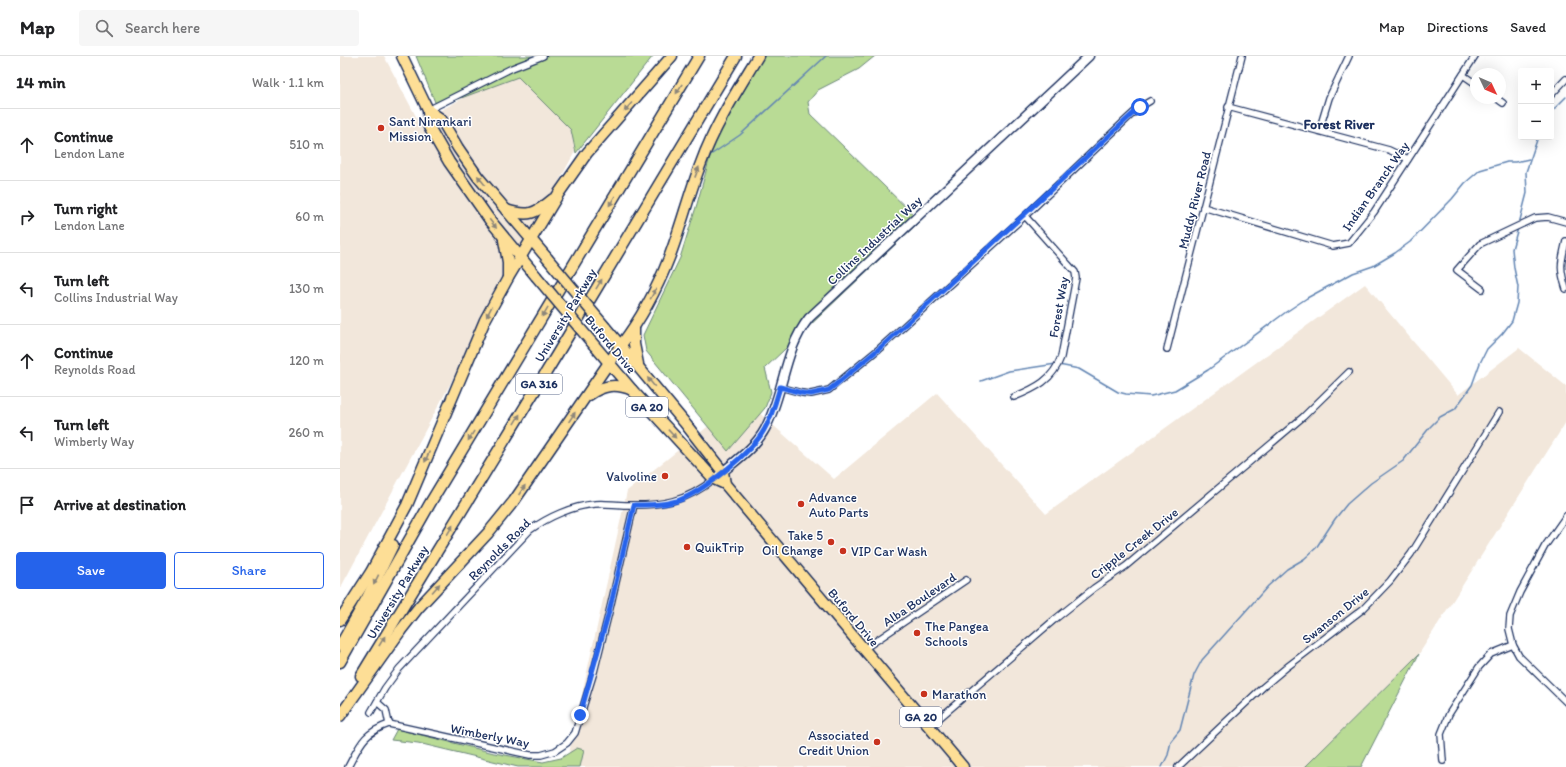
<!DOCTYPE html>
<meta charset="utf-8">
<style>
:root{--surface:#fff;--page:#f6f6f6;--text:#202124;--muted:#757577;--line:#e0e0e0;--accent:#2563eb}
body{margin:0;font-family:Itim,sans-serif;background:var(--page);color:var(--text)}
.controls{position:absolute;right:12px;top:12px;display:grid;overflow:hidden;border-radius:4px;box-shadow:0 4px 16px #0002}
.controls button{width:36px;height:36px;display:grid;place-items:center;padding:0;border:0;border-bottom:1px solid var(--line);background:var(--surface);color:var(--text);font:20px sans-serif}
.compass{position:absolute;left:1130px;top:12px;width:36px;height:36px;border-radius:50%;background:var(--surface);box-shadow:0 4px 16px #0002;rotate:134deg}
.stop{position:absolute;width:12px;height:12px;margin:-9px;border:3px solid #2563eb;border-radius:50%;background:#fff}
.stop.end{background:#2563eb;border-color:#fff;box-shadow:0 1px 4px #0008}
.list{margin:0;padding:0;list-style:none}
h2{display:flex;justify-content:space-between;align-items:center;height:52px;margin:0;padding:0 16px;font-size:17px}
h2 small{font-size:13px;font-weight:400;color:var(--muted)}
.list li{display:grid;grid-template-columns:26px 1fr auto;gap:12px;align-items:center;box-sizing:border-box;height:72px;padding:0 16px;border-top:1px solid var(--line)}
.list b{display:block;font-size:15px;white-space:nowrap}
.list p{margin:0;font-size:13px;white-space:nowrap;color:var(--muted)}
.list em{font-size:13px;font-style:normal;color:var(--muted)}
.actions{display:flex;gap:8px;padding:12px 16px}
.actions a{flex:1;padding:9px 0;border:1px solid var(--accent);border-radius:4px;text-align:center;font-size:14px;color:var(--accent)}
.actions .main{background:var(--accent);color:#fff}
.icon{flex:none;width:22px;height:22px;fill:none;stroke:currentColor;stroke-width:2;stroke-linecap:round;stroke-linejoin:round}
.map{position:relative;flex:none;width:1226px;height:711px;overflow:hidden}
header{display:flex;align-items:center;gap:24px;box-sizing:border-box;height:56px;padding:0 20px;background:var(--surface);border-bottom:1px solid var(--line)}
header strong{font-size:19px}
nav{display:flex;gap:22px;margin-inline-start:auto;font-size:14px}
.search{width:280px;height:36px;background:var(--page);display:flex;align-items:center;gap:10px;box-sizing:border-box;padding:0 14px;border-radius:4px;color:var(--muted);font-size:15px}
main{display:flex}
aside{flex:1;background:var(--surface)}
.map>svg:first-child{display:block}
</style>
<header>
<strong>Map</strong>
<div class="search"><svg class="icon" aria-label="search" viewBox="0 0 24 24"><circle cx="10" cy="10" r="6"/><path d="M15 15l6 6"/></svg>Search here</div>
<nav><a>Map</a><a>Directions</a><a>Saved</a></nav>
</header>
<main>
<aside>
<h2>14 min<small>Walk · 1.1 km</small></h2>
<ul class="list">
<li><svg class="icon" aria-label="ahead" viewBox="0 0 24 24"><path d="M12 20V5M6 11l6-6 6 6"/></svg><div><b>Continue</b><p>Lendon Lane</p></div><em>510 m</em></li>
<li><svg class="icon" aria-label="right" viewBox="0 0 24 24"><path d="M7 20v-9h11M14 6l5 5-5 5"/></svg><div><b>Turn right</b><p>Lendon Lane</p></div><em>60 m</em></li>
<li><svg class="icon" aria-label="left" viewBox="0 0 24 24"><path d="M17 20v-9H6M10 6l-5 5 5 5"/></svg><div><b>Turn left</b><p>Collins Industrial Way</p></div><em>130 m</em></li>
<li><svg class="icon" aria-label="ahead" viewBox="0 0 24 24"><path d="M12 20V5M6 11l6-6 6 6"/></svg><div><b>Continue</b><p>Reynolds Road</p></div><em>120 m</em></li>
<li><svg class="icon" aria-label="left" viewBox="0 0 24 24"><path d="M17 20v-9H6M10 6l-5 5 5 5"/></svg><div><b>Turn left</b><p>Wimberly Way</p></div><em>260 m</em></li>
<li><svg class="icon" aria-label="arrive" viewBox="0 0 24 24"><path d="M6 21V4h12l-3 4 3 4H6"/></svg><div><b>Arrive at destination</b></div></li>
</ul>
<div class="actions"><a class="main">Save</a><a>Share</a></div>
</aside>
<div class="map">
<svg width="1226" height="711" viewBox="0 0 1226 711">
<rect width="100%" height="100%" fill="#fff"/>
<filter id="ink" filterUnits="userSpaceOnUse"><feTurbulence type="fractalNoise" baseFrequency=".025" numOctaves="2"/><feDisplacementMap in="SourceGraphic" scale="8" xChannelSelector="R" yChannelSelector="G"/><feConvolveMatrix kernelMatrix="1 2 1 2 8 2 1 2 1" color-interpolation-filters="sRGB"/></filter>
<g filter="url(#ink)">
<g fill="#f2e7db">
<path d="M0,0h44l35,66 96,-52 71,61 -246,458z"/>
<path d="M1025,228l93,111 61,-47 47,38v36l-147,232 -114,113h-739l61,-276 118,-94 3,6 86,76 103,-86 109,121z"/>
</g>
<g fill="#b9db95" stroke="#6a857a">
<path d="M76,0h237l-77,97 -5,-23 -53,-53 -81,30z"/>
<path d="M424,0h111l-16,13 -41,21 -10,12 2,12 110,107 -155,147 6,24 -6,16 -37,43 -82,-100 -3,-16 37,-77 17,-54 17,-62z"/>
<path d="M1079,598l-58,113h-56z"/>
<path d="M57,673l97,24 49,9 18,-4 16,-10 7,2 -4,17h-62l-100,-24 -27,-3z"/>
</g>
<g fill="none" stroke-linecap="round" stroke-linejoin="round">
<g stroke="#6285b3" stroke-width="1.5">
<path d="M1211,56l15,-15"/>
<path d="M369,100l31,-21 86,-79"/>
<path d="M1179,168l8,-31 -1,-21 12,-35"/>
<path d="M719,309l20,4 39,23 8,2 25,2 24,-6 33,-20 78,-58 21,-14 46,-25 20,-7 22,-13 15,-11 42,-43 13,-16 15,-13 27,-8h8l14,-3"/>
<path d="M641,325l28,-10 47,-7"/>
<path d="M822,711l6,-12 3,-14 9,-11 14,-55 8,-15 66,-74 19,-17 17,-10 12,-11 19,-29 12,-15 24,-21 32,-22 27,-34 10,-10 15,-8 17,-24 8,-22 7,-14 15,-15 10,-13 5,-18 1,-16 -4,-19 -2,-19 6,-21"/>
</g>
<defs>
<g id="street">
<path d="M1123,19l13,9"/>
<path d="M1211,39l15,-16"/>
<path d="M1156,42l7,5"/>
<path d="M888,51l161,43 19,9"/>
<path d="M88,54l84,-42 31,-12"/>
<path d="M979,75l10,-33 20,-42"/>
<path d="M863,151l130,39 16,-3 25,-31 101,-156"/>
<path d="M1226,185c-5,22 -7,26 0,48"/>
<path d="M1142,233l-25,-19 23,-26 55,-26 13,-1 18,5"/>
<path d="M827,293l75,-293"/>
<path d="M440,331l22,6 9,1 18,-4 51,-42 145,-132 104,-99 11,-10 10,-6"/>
<path d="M674,341c22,-9 39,-17 47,-40l15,-79 -1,-6 -50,-56"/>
<path d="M1226,460l-21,30 -25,46 -10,24 -1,13 4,16 6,11 47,46"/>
<path d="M524,593l102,-69"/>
<path d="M37,646l9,8 3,14"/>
<path d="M31,656l14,-24 14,-19 131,-139c18,-13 42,-24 65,-26 10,-1 20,1 31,1 35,1 60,-3 88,-26"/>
<path d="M589,671l125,-107 40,-32 32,-22 177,-149 46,-45"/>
<path d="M1103,705l-2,-27 8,-20 30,-47 12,-13 22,-9"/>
<path d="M8,711c12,-22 15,-34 41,-43l141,31h11l14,-4 12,-8 8,-10 19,-61 16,-64 24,-103"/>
<path d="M838,711l85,-80 24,-20 76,-58 27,-28 21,-27 88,-142"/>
</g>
<path id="secondary" d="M379,419c15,-13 36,-27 46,-46 19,-35 18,-78 44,-111l280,-262"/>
<g id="highway">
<path d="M62,0l26,54 1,17 20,35 40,57 47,57"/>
<path d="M88,54l13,9 17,29 20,29 69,81"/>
<path d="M166,154c23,7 29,4 47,-11"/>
<path d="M164,184l4,22v16"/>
<path d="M265,271l79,95 39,50 2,12"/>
<path d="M294,272v16l4,20"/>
<path d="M254,289l38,45 82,89 11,5 238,283"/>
<path d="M249,339c14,-10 27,-12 43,-5"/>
<path d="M0,564l31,-48 36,-67 78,-185 23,-42 51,-85 28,-40 85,-97"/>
<path d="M0,590l27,-48 26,-53"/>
<path d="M0,606l92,-162 267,-444"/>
<path d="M21,620l195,-320 180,-300"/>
<path d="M0,660l61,-86 18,-23 69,-74 26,-32 107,-156c20,-26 36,-56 48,-87 12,-31 20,-64 32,-95 14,-38 36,-72 57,-107"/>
</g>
</defs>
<use href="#street" stroke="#1b2f5e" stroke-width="8"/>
<use href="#secondary" stroke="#1b2f5e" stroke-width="11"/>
<use href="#highway" stroke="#1b2f5e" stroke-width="13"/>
<use href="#street" stroke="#fff" stroke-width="5.5"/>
<use href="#secondary" stroke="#fff" stroke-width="8"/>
<use href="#highway" stroke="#fdde96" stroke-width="10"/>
<defs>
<g id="highway-bridge">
<path d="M207,202l58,69"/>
<path d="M196,220l58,69"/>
</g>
</defs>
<use href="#highway-bridge" stroke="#1b2f5e" stroke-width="13" stroke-linecap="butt"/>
<use href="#highway-bridge" stroke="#fdde96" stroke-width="10"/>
</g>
<defs><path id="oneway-solid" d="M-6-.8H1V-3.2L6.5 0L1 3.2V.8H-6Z"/></defs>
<g fill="#8c867a">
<use href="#oneway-solid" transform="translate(339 33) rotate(121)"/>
<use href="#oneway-solid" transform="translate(288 51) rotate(132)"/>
<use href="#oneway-solid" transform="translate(357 116) rotate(-69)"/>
<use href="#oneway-solid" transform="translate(141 124) rotate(-129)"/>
<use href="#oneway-solid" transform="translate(272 145) rotate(121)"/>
<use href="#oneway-solid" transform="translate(153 168) rotate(51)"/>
<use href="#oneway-solid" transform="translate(259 228) rotate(-59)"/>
<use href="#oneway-solid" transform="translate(313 238) rotate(-62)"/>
<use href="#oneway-solid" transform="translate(149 256) rotate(117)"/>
<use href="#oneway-solid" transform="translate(205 256) rotate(121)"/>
<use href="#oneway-solid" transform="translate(311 326) rotate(-129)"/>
<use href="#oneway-solid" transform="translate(232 361) rotate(-56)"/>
<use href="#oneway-solid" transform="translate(177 363) rotate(-59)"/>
<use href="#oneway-solid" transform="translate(332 378) rotate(47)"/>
<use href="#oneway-solid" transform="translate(131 380) rotate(121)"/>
<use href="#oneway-solid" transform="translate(87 401) rotate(113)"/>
<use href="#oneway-solid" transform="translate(182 434) rotate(-56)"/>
<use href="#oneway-solid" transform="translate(110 474) rotate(-59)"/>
<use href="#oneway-solid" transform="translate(36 524) rotate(116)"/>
<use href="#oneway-solid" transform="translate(96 532) rotate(-49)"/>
<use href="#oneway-solid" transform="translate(42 585) rotate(-59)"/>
</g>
</g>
<g fill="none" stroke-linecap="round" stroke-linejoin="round" filter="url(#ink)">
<path stroke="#2563eb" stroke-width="5" d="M240,659l30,-107 24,-103c15,0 29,0 43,-4 24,-8 75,-49 87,-71 8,-13 12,-29 16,-43l22,6 9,1 18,-4 51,-42 260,-241"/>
</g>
<g fill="#c8321e" stroke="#fff" stroke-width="1.5">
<circle cx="41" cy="72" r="4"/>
<circle cx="325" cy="420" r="4"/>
<circle cx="461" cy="448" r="4"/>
<circle cx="491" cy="486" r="4"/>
<circle cx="347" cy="491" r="4"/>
<circle cx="503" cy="495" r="4"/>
<circle cx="577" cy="577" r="4"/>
<circle cx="584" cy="638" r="4"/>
<circle cx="537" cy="686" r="4"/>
</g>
<g text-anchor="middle" stroke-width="3" stroke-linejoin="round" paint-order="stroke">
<g fill="#fff" stroke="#5f6d8e" stroke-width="1">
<rect x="176" y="318" width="46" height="20" rx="3"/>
<rect x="286" y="341" width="42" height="20" rx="3"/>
<rect x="560" y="651" width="42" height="20" rx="3"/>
</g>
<g font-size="12" font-weight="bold" fill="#1b2f5e">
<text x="199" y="332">GA 316</text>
<text x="307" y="355">GA 20</text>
<text x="581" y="665">GA 20</text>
</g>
<g font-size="13" fill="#1b2f5e" stroke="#fff" text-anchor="start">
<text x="49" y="70">Sant Nirankari<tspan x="49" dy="15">Mission</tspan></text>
<text x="317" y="425" text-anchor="end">Valvoline</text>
<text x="469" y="446">Advance<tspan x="469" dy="15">Auto Parts</tspan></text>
<text x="483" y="484" text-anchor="end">Take 5<tspan x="483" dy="15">Oil Change</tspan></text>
<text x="355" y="496">QuikTrip</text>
<text x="511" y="500">VIP Car Wash</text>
<text x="585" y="575">The Pangea<tspan x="585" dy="15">Schools</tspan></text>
<text x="592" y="643">Marathon</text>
<text x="529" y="684" text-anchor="end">Associated<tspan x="529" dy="15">Credit Union</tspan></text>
</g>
<g font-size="13" fill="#1b2f5e" stroke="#fff">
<text transform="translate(1035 130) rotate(-55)" y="5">Indian Branch Way</text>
<text transform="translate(854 144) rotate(-76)" y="5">Muddy River Road</text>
<text transform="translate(534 184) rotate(-43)" y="5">Collins Industrial Way</text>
<text transform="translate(718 251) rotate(-80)" y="5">Forest Way</text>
<text transform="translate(225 259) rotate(-59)" y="5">University Parkway</text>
<text transform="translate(271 288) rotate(50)" y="5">Buford Drive</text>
<text transform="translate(794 487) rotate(-38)" y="5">Cripple Creek Drive</text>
<text transform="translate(159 493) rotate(-45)" y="5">Reynolds Road</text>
<text transform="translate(57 536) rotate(-59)" y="5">University Parkway</text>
<text transform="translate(579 543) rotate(-34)" y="5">Alba Boulevard</text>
<text transform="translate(995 559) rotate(-39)" y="5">Swanson Drive</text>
<text transform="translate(514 561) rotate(50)" y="5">Buford Drive</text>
<text transform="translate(150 679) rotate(11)" y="5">Wimberly Way</text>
</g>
<g font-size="14" font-weight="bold" fill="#1b2f5e" stroke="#fff">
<text x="999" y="73">Forest River</text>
</g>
</g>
</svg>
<div class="controls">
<button>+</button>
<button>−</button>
</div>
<svg class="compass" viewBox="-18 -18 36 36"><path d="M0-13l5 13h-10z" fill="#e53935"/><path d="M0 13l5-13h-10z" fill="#757577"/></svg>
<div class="stop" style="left:800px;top:51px"></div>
<div class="stop end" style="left:240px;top:659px"></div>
</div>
</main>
